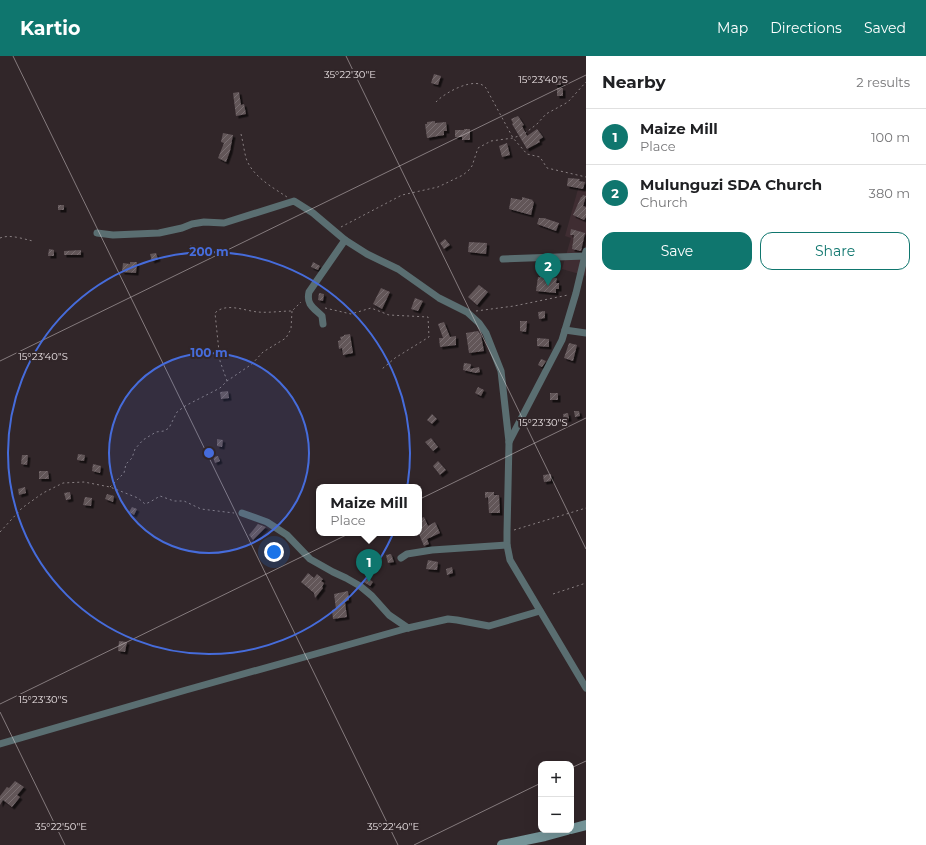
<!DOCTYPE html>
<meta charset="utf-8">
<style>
:root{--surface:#fff;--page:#f6f6f6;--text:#202124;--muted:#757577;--line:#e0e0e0;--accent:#0f766e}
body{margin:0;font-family:Montserrat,sans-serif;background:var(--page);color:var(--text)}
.controls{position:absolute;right:12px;bottom:12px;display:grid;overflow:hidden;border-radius:8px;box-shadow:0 4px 16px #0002}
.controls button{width:36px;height:36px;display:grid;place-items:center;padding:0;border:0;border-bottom:1px solid var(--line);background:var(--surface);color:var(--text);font:20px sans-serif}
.you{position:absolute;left:274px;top:496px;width:14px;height:14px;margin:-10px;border:3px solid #fff;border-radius:50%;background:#1a73e8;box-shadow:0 0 0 6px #1a73e833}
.badge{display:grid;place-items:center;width:26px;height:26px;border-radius:50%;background:var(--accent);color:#fff;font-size:13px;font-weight:700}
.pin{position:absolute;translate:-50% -33px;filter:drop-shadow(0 1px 2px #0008)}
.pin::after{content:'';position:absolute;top:21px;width:14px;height:12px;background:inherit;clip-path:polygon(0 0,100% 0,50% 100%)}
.popup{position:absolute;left:316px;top:428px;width:106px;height:52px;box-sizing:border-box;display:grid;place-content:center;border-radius:8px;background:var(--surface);filter:drop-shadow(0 1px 3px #0005);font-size:13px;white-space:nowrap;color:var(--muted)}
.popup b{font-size:15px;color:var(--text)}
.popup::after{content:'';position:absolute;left:50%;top:100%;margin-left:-8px;border:8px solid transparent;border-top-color:var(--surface)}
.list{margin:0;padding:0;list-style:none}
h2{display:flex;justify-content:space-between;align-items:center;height:52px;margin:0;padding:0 16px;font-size:17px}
h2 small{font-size:13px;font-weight:400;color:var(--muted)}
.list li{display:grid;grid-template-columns:26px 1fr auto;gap:12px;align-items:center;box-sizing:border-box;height:56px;padding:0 16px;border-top:1px solid var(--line)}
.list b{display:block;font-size:15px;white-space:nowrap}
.list p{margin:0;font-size:13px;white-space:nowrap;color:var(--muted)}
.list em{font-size:13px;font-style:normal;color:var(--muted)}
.actions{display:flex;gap:8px;padding:12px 16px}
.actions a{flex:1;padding:9px 0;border:1px solid var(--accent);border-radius:12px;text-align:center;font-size:14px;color:var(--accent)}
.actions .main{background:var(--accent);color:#fff}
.map{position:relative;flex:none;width:586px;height:789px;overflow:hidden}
header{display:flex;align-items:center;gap:24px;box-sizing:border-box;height:56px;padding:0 20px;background:var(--accent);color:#fff}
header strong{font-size:19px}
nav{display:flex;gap:22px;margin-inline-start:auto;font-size:14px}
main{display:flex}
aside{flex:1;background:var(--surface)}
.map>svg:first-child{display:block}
</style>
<header>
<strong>Kartio</strong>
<nav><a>Map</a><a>Directions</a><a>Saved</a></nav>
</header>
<main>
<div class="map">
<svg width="586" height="789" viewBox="0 0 586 789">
<defs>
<pattern id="building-hatch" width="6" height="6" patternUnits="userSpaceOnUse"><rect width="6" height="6" fill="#625659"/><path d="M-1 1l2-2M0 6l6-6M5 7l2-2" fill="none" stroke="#796e71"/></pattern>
<filter id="shadow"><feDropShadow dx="2.5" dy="2.5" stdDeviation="0" flood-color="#0009"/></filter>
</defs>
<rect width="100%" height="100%" fill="#312629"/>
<path fill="#3f2d32" d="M578,133l8,2v85l-24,-7 9,-31 -6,-2z"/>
<g fill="url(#building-hatch)" filter="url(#shadow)">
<path d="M434,18l7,2 -3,9 -7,-2z"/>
<rect x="555" y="23" width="6" height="6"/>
<rect x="557" y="32" width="6" height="8"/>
<path d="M239,36l2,13 3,-1 2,10 -10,2 -3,-23z"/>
<path d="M518,60l6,9 -2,1 5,10 10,-7 6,8 -4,3 1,2 -13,7 -15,-25 1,-1 -2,-4z"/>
<path d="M435,65v2l11,-1 1,9h-3v4l-17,3 -2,-14h2v-2z"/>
<path d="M464,73h6v11h-8v-3h-7v-7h9z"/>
<path d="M223,77l10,2 -3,16 -4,11 -8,-4 6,-15 -3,-1z"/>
<path d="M507,87l3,12 -8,2 -3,-11z"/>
<path d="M568,122l12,1 -1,2 6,1 -2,7 -16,-3z"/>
<path d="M583,139l3,1 -3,10 3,1v10l-2,3 -11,-5 8,-18h1z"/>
<path d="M522,141l11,3 -1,1 2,1 -3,13 -22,-6 2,-11 11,2z"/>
<rect x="58" y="149" width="6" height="5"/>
<path d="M539,162h5l15,5 -3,8 -19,-7z"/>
<path d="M571,173l14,4 -4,18 -9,-2 2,-14h-4z"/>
<path d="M445,183l5,6 -6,4 -4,-6z"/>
<path d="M469,186l18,1 -1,11 -18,-2z"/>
<path d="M190,189l6,1 -1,5 -6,-1z"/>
<path d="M49,193l5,1v6h-6z"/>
<path d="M81,194v5h-17v-4z"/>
<path d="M156,197l2,6 -6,2 -2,-7z"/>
<path d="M130,206h7l-1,11 -14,-1 1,-9 7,1z"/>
<path d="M313,206l7,4 -2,4 -7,-3z"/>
<path d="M538,221l19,1 -1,5h3v6h-3v4l-20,-2z"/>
<path d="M479,229l9,7 -11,13 -9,-8z"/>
<path d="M381,232l9,4 -8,17 -9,-5z"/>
<path d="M319,237l5,1 -1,7 -5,-1z"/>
<path d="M415,242l8,3 -5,10 -7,-2z"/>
<path d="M545,255v7l-6,1 -1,-7z"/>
<path d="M520,265h7l-1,11 -6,-1z"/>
<path d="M444,266l6,15 6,-1v9l-16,2 -1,-9h4l-5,-14z"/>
<path d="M478,275l3,4 3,16 -15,2 -3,-20z"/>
<path d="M350,278l3,19 -10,2 -1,-7 -3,1 -1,-8 3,-1 -1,-3 4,-1v-1z"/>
<path d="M537,282l12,1v8l-12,-1z"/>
<path d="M569,287l8,2 -4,16 -9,-3z"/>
<path d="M541,303l5,2 -4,6 -4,-2z"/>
<path d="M464,307l7,1 -1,5 9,-2 1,5 -4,1 -13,-3z"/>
<path d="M478,331l6,3 -3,6 -6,-3z"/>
<path d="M228,335l1,7 -8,1 -1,-7z"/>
<rect x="550" y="337" width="8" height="7"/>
<path d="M574,355h5l1,5 -5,1z"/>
<path d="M568,357l1,6 -5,1 -1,-6z"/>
<path d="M432,358l5,5 -5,5 -5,-4z"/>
<path d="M431,382l7,9 -5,4 -8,-9z"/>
<path d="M217,383l6,1 -1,7 -5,-1z"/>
<path d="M78,398l7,1 -1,6 -7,-1z"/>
<path d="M22,399h6l-1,10 -6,-1z"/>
<path d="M218,400l2,5 -5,2 -2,-6z"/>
<path d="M438,405l8,9 -6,5 -7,-9z"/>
<path d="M93,408l8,2 -1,7 -8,-2z"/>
<path d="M39,415h9l1,8h-10z"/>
<path d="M551,418v7l-7,1 -1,-7z"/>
<path d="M25,431l1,6 -7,2 -1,-6z"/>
<path d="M70,436l1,7 -5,1 -2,-7z"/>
<path d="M485,436h9v3h5l1,18h-11l-1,-16 -3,1z"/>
<path d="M107,438l7,2 -1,6 -8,-3z"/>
<path d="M85,441l7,1 -1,8 -8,-1z"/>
<path d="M132,451l5,2 -3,6 -5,-3z"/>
<path d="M424,461l4,9 7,-4 5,11 -13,6 2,5 -5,2 -5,-12v-4l2,-1 -2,-5v-5z"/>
<path d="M258,468l8,3 -13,13 -4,-5z"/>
<path d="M391,498l3,8 -6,1 -2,-8z"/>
<path d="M428,504l10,2 -1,8 -11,-1z"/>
<path d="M452,511l1,6 -6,2 -1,-6z"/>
<path d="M308,517l6,5 3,-4 6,5 -2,2 3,2 -2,4 1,1 -8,10 -1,-5 -13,-11z"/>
<path d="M368,522l5,4 -3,4 -6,-4z"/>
<path d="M348,535l1,9 -4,2 2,15 -14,2 -1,-9 4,-1 -2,-15z"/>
<path d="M119,585l8,1 -2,10 -7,-1z"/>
<path d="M15,725l9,6 -7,8 3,2 -8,10 -9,-7 -3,5v-9l7,-9 2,1z"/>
</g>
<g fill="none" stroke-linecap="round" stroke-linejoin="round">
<g stroke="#898082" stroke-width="1" stroke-dasharray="2 3" stroke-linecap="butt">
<path d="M436,46c8,-9 40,-27 50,-14l27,50 14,16 13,3 7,11 39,9"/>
<path d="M241,78c2,8 3,16 5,24 6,18 26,29 41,39"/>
<path d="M341,171l61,-32 36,-8 25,-12 6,-5 3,-4 6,-18 13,-7 22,-3 11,-4 13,-10 9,-10 22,-12 18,-20"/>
<path d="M0,182c10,-4 23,1 33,3"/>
<path d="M325,252l26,6 20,-6 18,7 39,2 1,20 -34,21 -13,11"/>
<path d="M476,255l38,-5 54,-11"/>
<path d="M227,325l-7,-20 -5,-48c11,-11 30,-2 43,-1 11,1 23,-1 34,-1l9,-9"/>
<path d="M110,431l14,-14 2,-9 6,-6 3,-9 8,-9 13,-8 8,-1 5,-3 8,-16 8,-6 35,-18 7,-7 25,-17 11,-12 23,-14 5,-9 1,-18"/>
<path d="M514,474l72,-22"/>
<path d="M0,476l22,-24 21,-15 20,-10 21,-1 26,5 28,11 7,6 5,-2 10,-6 14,5h10l17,8 33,4"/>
<path d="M553,538l33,-11"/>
</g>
<g stroke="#5a6e71" stroke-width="7">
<path d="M97,177l16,2 46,-2 23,-5 10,-4 12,-2 20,1 70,-22 19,12 32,27 22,14 31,15 41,29 28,14 12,11 7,10 15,38 8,71 -2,90v13l3,15 76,128"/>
<path d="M503,203l82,-3"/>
<path d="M323,268l-1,-8c-8,-8 -16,-11 -13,-24l36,-52"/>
<path d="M565,274l21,3"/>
<path d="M509,386l53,-102 14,-47 10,-42"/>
<path d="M242,457l25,9 20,13 23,24 23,13 13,6 14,8 12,10 17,19 19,13"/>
<path d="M401,502l6,-4 25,-4 75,-5"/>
<path d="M0,688l186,-54 222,-62 40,-9 9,1 32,6 51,-15"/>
</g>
<g stroke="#759599" stroke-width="10">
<path d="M571,773l15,-4"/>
<path d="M502,789l43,-9 22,-6"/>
</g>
</g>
<path fill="none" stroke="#ebe3e5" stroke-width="1" stroke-opacity="0.45" d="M13,0l385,789M346,0l240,493M0,305l586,-286M0,648l586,-286M0,656l65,133M571,712l15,-7M414,789l127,-62"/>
<circle cx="209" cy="397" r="100" fill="#466cdb" fill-opacity=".12"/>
<g fill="none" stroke="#466cdb" stroke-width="2">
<circle cx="209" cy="397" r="100"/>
<circle cx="209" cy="397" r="201"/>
</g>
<g font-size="10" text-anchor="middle" fill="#ebe3e5" stroke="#312629" stroke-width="4" stroke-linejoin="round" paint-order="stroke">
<text x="350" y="22">35°22'30"E</text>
<text x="543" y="27">15°23'40"S</text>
<text x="43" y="304">15°23'40"S</text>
<text x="543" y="370">15°23'30"S</text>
<text x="43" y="647">15°23'30"S</text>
<text x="61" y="774">35°22'50"E</text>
<text x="393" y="774">35°22'40"E</text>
</g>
<circle cx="209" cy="397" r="6" fill="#466cdb" stroke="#312629" stroke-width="2"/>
<g font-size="12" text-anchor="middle" font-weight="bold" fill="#466cdb" stroke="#312629" stroke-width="4" stroke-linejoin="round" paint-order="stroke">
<text x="209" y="200">200 m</text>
<text x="209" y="301">100 m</text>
</g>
</svg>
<div class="controls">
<button>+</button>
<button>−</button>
</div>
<div class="you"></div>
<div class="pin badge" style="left:369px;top:526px">1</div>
<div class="popup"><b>Maize Mill</b>Place</div>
<div class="pin badge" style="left:548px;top:230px">2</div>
</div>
<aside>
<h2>Nearby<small>2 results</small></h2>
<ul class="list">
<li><span class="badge">1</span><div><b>Maize Mill</b><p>Place</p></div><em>100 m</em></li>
<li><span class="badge">2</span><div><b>Mulunguzi SDA Church</b><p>Church</p></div><em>380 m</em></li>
</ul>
<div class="actions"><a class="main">Save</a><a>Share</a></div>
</aside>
</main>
